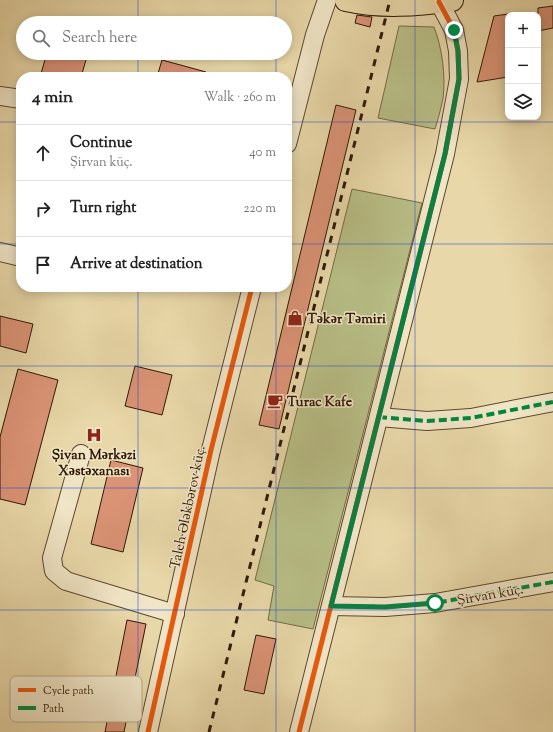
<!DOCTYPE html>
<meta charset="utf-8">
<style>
:root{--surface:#fff;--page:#f2f2f2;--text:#222;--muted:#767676;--line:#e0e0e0}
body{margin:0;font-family:"Sorts Mill Goudy",serif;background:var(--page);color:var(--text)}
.controls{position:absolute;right:12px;top:12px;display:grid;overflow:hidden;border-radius:8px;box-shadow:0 2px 10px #0003}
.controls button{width:36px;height:36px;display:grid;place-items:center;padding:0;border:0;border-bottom:1px solid var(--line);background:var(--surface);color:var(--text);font:20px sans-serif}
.stop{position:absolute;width:12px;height:12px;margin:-9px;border:3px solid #0b8043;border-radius:50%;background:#fff}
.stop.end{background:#0b8043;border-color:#fff;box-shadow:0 1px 4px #0008}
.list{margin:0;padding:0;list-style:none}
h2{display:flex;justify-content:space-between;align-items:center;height:52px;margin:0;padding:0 16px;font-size:17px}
h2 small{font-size:13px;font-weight:400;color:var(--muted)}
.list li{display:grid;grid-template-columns:26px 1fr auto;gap:12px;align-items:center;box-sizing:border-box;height:56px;padding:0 16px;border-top:1px solid var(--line)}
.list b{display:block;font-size:15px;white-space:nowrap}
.list p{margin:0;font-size:13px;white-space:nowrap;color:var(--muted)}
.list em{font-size:13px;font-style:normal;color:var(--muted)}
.icon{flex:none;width:22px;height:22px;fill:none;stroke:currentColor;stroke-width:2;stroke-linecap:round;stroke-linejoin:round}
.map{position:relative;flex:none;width:553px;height:732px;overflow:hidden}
.search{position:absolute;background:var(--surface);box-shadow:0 2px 10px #0003;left:16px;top:16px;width:276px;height:44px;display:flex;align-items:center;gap:10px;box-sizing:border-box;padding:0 14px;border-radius:22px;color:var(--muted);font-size:15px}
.panel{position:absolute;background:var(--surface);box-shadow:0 2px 10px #0003;left:16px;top:72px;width:276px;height:220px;border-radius:16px}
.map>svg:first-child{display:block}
</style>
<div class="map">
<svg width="553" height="732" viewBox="0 0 553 732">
<rect width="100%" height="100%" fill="#e8d7a8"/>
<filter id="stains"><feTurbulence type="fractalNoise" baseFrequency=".005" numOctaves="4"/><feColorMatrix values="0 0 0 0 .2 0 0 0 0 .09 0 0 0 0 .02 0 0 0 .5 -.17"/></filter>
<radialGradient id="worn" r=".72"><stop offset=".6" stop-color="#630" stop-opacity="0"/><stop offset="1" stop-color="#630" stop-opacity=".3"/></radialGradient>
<g fill="#b8be86" stroke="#736b45">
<path d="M399,26l35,1c8,20 12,50 9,71 -2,11 -5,21 -8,31l-57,-11z"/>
<path d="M352,189l70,14 -109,426 -45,-9 6,-34 -19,-6z"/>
</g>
<g fill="#db9376" stroke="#2e1804">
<path d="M553,6v22l-15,3v-23z"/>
<path d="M508,14v63l-31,5 17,-66z"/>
<path d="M357,15l15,2 -2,10 -15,-4z"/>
<path d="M47,53h41l-7,24h-41z"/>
<path d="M162,60l44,12v5h-49z"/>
<path d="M336,105l20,5 -77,319 -20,-4z"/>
<path d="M0,316l33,8 -7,29 -26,-7z"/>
<path d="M135,366l37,9 -10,40 -37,-9z"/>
<path d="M18,369l40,11 -33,125 -25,-6v-62z"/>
<path d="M111,460l32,8 -20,84 -32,-8z"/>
<path d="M127,620l19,4 -22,108h-19z"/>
<path d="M256,635l20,4 -12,55 -20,-4z"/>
</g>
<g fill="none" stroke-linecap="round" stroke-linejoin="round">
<defs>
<g id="minor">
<path d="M0,96l21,3"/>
<path d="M287,144l28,-109 12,-35"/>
<path d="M0,252l21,5"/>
<path d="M379,417l48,4 44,-3 82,-16"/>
<path d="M81,454l-29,104 2,13 12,10 109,33"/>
<path d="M331,606l54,1 50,-4 118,-21"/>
<path d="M148,732l63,-282 41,-163"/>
<path d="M299,732l146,-578 14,-75 -1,-28 -4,-21 -15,-28"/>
</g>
<path id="major" d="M346,0c36,8 71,5 106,0"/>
</defs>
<use href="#minor" stroke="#5c482d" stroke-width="20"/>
<use href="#major" stroke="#2e1804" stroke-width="24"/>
<use href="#minor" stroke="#f0e5c6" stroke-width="18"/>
<use href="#major" stroke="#e8d7a8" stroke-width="22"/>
<path stroke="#2e1804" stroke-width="3" stroke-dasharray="7 7" stroke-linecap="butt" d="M209,732l181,-732"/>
<g stroke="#00873e" stroke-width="4" stroke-dasharray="8 4" stroke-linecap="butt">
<path d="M379,417l48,4 44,-3 82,-16"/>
<path d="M331,606l54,1 50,-4 118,-21"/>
</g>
<defs>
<g id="cycleway">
<path d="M148,732l63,-282 41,-163"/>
<path d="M299,732l146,-578 14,-75 -1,-28 -4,-21 -15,-28"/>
</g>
</defs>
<use href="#cycleway" stroke="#f0e5c6" stroke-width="8"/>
<use href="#cycleway" stroke="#e8590c" stroke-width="5"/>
</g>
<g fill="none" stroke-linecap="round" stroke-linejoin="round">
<path stroke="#0b8043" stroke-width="5" d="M435,603l-50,4 -54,-1 114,-452 14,-75 -1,-28 -4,-21"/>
</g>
<path fill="none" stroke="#1d4ed8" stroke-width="1" stroke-opacity="0.55" d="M138,0v23M276,0v23M415,0v732M138,53v24M276,53v24M0,122h21M287,122h266M0,244h21M287,244h266M138,287v445M276,287v445M0,366h553M0,488h553M0,610h553"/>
<defs>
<symbol id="shop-bare" viewBox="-9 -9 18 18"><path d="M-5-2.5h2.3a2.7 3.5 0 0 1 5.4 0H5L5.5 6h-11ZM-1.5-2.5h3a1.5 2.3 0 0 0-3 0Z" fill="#8f2418" stroke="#f0e5c6" stroke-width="2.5" paint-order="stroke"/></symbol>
<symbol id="cafe-bare" viewBox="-9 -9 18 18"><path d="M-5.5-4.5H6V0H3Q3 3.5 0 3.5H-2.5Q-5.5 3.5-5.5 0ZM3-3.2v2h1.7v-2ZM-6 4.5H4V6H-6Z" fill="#8f2418" stroke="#f0e5c6" stroke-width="2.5" paint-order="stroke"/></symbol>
<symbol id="hospital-bare" viewBox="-9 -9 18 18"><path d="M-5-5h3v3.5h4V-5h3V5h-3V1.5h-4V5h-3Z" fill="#8f2418" stroke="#f0e5c6" stroke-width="2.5" paint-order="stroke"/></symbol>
</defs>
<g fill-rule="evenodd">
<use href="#shop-bare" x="284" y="307" width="22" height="22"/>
<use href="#cafe-bare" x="264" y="390" width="22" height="22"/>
<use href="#hospital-bare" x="83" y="424" width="22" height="22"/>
</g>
<g text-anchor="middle" stroke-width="3" stroke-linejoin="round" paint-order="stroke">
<g font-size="14" font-weight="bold" fill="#2e1804" stroke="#f0e5c6" text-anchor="start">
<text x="307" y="323">Təkər Təmiri</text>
<text x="287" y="406">Turac Kafe</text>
<text x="94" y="459" text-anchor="middle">Şivan Mərkəzi<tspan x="94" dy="16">Xəstəxanası</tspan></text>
</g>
<g font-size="14" fill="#2e1804" stroke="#f0e5c6">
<text transform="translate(187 507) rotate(-78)" y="5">Taleh Ələkbərov küç.</text>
<text transform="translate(490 594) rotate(-10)" y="5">Şirvan küç.</text>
</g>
</g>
<rect x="10" y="676" width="132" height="46" rx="6" fill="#f0e5c6" stroke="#b6a88c" stroke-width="1"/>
<rect x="18" y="688" width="18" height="4" fill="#e8590c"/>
<rect x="18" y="706" width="18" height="4" fill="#00873e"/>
<g font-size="11" fill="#2e1804">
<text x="43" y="694">Cycle path</text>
<text x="43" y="712">Path</text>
</g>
<rect width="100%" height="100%" filter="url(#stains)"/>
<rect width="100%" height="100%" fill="url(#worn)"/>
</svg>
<div class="controls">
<button>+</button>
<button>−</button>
<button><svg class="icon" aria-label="layers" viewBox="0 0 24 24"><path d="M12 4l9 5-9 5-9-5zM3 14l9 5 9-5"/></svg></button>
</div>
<div class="stop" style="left:435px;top:603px"></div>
<div class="stop end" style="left:454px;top:30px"></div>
<div class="search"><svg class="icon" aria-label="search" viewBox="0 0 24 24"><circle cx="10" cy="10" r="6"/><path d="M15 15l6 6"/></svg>Search here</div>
<section class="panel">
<h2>4 min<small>Walk · 260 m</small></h2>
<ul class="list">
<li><svg class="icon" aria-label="ahead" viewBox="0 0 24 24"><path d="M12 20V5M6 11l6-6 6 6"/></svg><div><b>Continue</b><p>Şirvan küç.</p></div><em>40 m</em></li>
<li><svg class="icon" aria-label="right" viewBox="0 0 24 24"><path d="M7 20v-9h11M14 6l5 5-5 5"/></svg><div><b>Turn right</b></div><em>220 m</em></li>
<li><svg class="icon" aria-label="arrive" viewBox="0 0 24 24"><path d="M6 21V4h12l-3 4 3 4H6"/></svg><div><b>Arrive at destination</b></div></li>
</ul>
</section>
</div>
